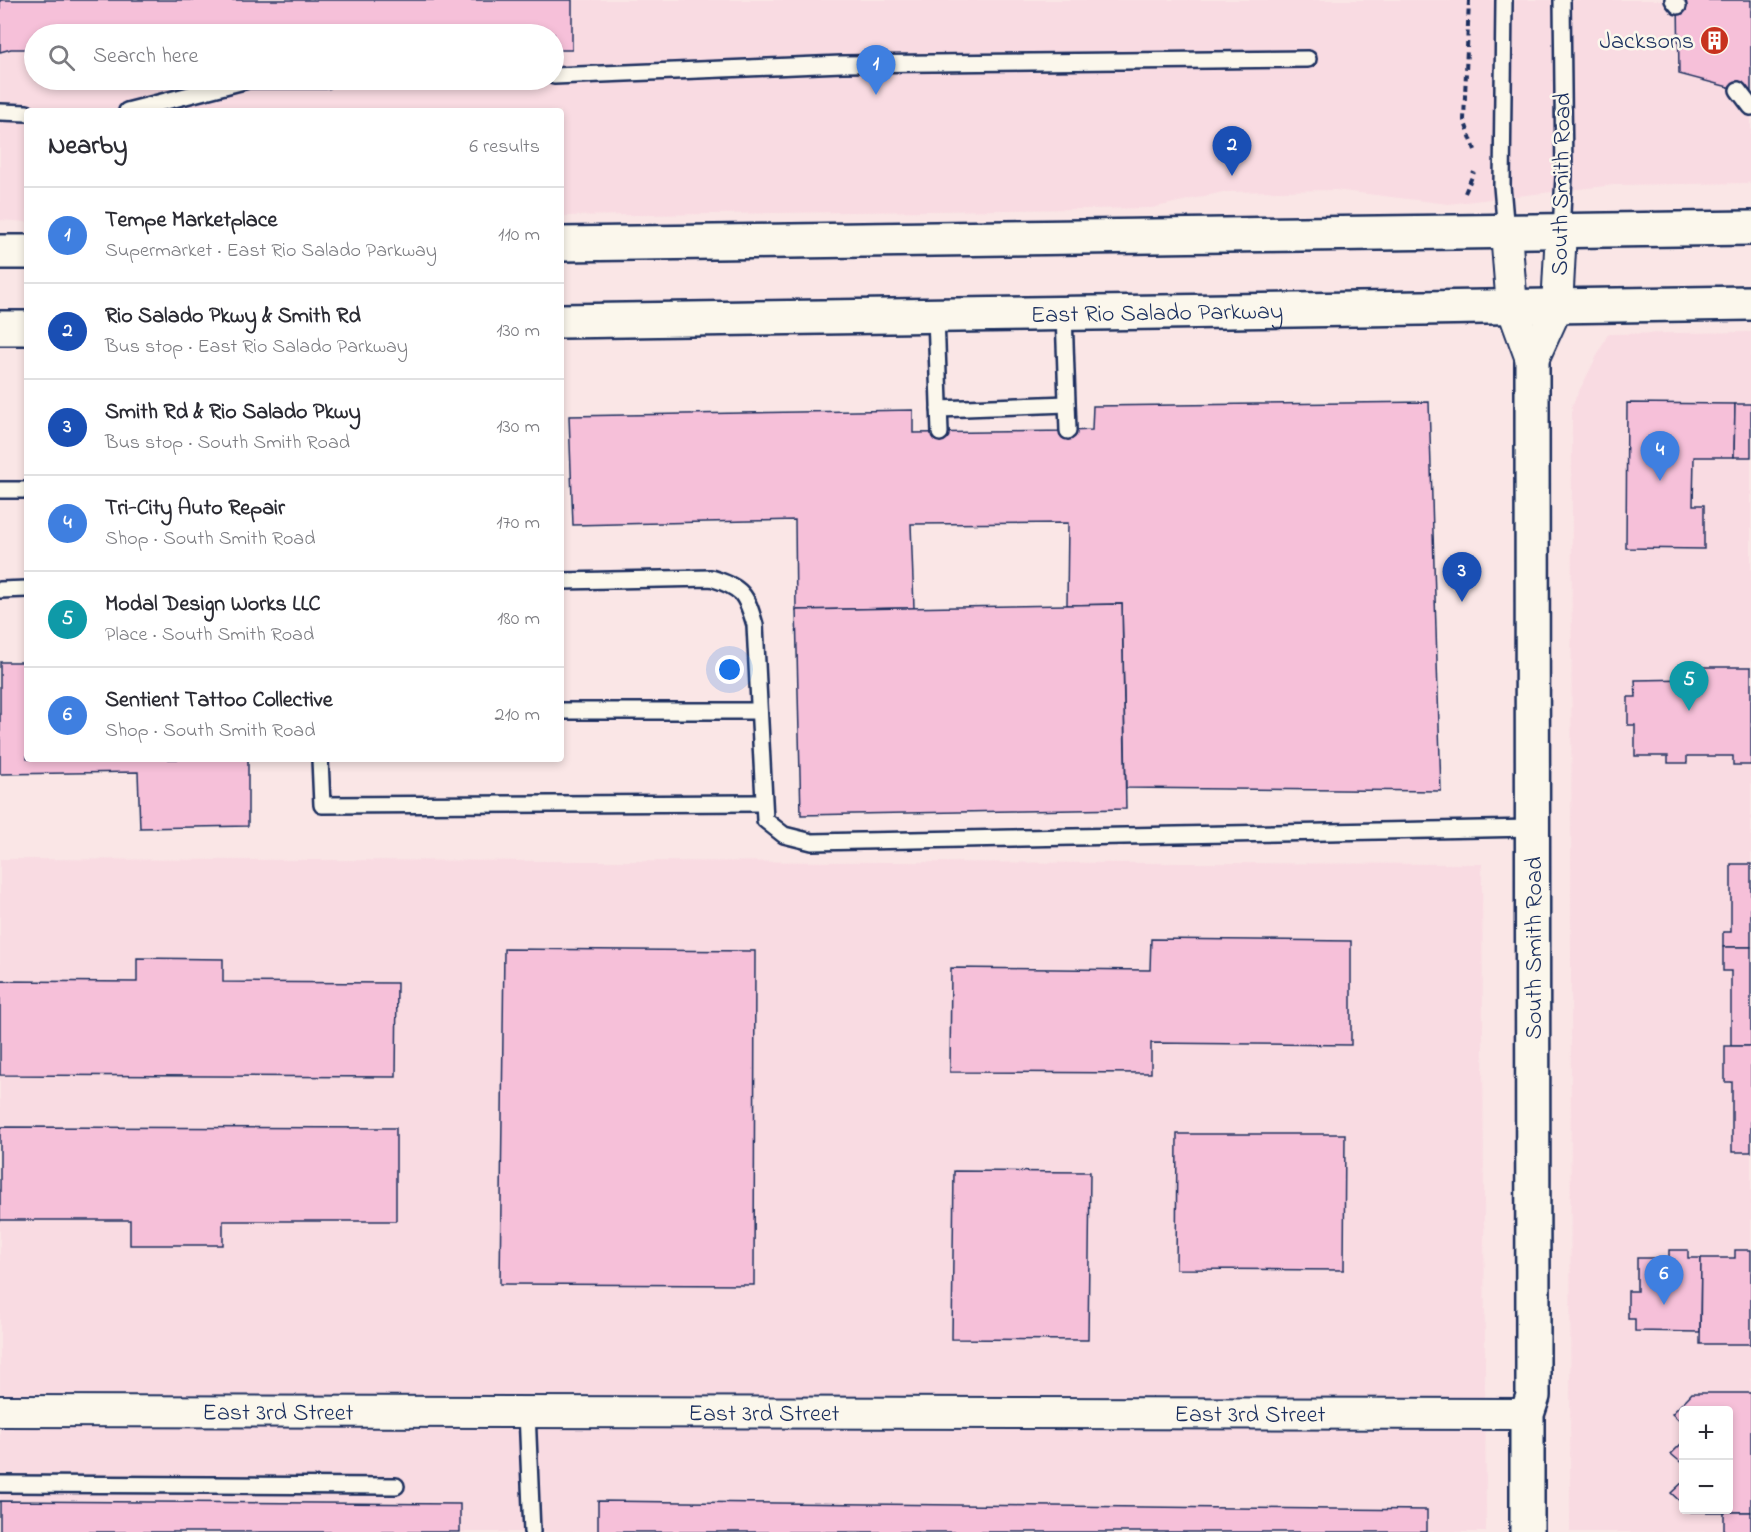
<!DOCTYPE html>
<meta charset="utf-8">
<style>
:root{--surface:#fff;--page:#f7f7f7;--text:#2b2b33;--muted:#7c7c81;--line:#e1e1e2;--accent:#c8321e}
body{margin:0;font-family:"Indie Flower",sans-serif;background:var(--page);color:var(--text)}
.controls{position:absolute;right:18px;bottom:18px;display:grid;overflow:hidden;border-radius:6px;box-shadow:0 3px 9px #0003}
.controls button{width:54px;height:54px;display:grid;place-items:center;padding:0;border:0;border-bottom:2px solid var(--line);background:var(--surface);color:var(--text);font:30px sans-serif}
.you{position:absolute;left:730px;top:670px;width:21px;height:21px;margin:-15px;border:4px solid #fff;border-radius:50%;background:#1a73e8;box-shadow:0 0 0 9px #1a73e833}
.badge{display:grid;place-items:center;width:39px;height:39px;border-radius:50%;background:var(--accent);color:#fff;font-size:20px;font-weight:700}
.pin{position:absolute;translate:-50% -50px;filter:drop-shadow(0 2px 3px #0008)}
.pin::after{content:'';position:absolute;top:32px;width:21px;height:18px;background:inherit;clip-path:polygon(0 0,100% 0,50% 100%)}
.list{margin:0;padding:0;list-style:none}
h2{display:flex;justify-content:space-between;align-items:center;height:78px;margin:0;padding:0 24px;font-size:26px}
h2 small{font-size:20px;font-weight:400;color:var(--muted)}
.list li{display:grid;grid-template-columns:39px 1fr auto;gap:18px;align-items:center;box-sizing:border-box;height:96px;padding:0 24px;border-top:2px solid var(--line)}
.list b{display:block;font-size:22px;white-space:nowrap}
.list p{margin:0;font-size:20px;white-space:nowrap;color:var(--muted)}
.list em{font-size:20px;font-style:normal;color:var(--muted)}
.icon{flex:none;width:33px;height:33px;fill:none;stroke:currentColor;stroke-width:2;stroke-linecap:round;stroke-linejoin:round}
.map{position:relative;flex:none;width:1751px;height:1532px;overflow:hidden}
.search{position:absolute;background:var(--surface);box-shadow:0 3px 9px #0003;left:24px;top:24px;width:540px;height:66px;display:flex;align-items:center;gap:15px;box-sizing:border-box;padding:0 21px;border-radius:33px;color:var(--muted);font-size:22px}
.panel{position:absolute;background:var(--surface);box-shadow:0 3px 9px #0003;left:24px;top:108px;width:540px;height:654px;border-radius:6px}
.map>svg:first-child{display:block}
</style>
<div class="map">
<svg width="1751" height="1532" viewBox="0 0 1751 1532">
<rect width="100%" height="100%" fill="#fae6e6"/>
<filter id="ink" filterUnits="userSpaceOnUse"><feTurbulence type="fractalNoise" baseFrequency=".0167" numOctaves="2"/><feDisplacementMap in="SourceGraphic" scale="12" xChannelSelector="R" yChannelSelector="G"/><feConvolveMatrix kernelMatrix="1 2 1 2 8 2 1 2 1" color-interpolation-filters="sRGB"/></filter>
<g filter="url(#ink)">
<g fill="#f9dbe2" fill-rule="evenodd">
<path d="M0,0h1751v183l-137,2 -166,19 -113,-14 -112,2 -71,16 -591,8v-105h-534v111l-27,-2zM34,34h520v46h-520z"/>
<path d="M1751,332v1200h-181l2,-1127 36,-71zM1684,1410h44v100h-44z"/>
<path d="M0,859l1482,5 4,668h-1486z"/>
</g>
<g fill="#f6c0d9" stroke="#1b2f5e" stroke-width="1.5">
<path d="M0,0h572v50h-18v-16h-520v15h-23l-11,3z"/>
<path d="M1678,0h73v93l-72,-19z"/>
<path d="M1429,402l12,389 -315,-3 -4,-184 -55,1 1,-82 -157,1 3,84 -118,2 -1,-90 -222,5 -4,-109 344,-6v23l155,-2 24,-1 1,-24z"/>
<path d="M1627,403l108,1 -1,53h-40l-1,48h11v44l-78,-1z"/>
<path d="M1735,404h16v53h-17z"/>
<path d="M1122,604l4,205 -325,6 -5,-205z"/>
<path d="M0,662h27v97h221v67l-108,2 -2,-56 -138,2z"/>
<path d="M1694,667h57v98h-18v-9h-46v7h-19v-7h-33v-31h-7v-28h8l-1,-17 59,-1z"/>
<path d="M1731,864h20v83h-28v-15h8z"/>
<path d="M1151,939l200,2v104l-200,-2v30l-201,-1 1,-104 199,2z"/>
<path d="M1723,947h28v99h-20v-75h-8z"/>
<path d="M504,949l251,2 -1,334 -254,-1z"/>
<path d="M137,958l86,1v23l174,1 -1,94 -396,-2v-94l137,1z"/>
<path d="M1725,1046h26v106h-19v-70h-7z"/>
<path d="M0,1127l396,1v93h-173v24h-93v-25h-130z"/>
<path d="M1177,1134h168l-1,136 -168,-1z"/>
<path d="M954,1171l136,1 -2,168 -136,-1z"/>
<path d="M1669,1250h19v8h13l-1,74 -65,-1v-12h-7v-28h9v-33h32z"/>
<path d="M1735,1250h16v94h-51l1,-86h34z"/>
<path d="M1692,1393h59v119h-60l-3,-2h40v-100h-44v15l-12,-11z"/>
<path d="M1684,1441v24l-13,-11z"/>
<path d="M1684,1481v24l-13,-12z"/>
<path d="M0,1501l460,3v28h-460z"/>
<path d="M598,1501l829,9v22h-829z"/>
<rect x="1724" y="1512" width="27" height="20"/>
</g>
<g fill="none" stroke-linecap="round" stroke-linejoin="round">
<defs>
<g id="lane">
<path d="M1504,0l-2,186 4,46"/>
<path d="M1673,0l5,6"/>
<path d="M554,76l288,-12 466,-5"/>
<path d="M1738,90l13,17"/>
<path d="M127,111l121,-31h78"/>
<path d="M0,112l27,1"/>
<path d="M1561,231l3,-55 -2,-176"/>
<path d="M1064,314l4,117"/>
<path d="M936,316l4,117"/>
<path d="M939,409l128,-5"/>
<path d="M0,490h27"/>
<path d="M561,581l150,-3c32,10 35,16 44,47l10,195 19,15 28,7 721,-14"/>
<path d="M0,590l27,-1"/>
<path d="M561,711h198"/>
<path d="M320,759l2,46 441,-2"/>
<path d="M527,1412l5,120"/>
<path d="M0,1484l396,2"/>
</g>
<g id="street">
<path d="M1506,232l6,75 20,55"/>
<path d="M1532,362l25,-55 4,-76"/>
<path id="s1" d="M0,1411l1527,3"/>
</g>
<g id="secondary">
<path d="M561,244l1190,-16"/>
<path d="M0,252h27"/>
<path id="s2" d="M561,321l1190,-18"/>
<path d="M0,328h27"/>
<path d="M1527,1532v-118l6,-18 -1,-1034"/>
</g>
</defs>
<use href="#lane" stroke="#1b2f5e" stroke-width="20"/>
<use href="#street" stroke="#1b2f5e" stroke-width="34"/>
<use href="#secondary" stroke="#1b2f5e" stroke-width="38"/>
<g stroke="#1b2f5e" stroke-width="4" stroke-dasharray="6 4.5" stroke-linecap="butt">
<path d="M1469,0l-5,120 11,30"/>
<path d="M1465,193l9,-21"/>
</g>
<use href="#lane" stroke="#fbf7ec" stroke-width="15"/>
<use href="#street" stroke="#fbf7ec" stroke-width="30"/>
<use href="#secondary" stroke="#fbf7ec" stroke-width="33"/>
</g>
</g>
<defs>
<symbol id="building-disc" viewBox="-11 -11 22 22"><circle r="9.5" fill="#c8321e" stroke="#fbf7ec"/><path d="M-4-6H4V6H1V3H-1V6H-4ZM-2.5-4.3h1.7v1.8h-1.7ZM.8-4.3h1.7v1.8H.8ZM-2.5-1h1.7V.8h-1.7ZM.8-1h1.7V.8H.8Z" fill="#fff"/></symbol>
</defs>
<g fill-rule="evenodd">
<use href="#building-disc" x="1698" y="24" width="33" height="33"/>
</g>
<g text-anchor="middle" stroke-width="5" stroke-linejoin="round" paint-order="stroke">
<g font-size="24" fill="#1b2f5e" stroke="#fbf7ec" text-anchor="end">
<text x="1694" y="48">Jacksons</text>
</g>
<g font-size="24" fill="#1b2f5e" stroke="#fbf7ec">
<text transform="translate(1560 184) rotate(-89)" y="8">South Smith Road</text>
<text dy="8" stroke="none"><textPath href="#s2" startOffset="596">East Rio Salado Parkway</textPath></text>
<text transform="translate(1533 948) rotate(-90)" y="8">South Smith Road</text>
<text dy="8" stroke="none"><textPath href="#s1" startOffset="278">East 3rd Street</textPath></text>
<text dy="8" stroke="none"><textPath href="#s1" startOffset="764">East 3rd Street</textPath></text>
<text dy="8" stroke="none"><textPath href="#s1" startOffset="1250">East 3rd Street</textPath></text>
</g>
</g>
</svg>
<div class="controls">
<button>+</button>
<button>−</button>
</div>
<div class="you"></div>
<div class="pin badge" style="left:876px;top:95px;background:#3f7fe0">1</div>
<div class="pin badge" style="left:1232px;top:176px;background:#1a4fb4">2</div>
<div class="pin badge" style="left:1462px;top:602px;background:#1a4fb4">3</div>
<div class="pin badge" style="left:1660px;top:481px;background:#3f7fe0">4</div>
<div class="pin badge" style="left:1689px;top:711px;background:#0f9aa8">5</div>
<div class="pin badge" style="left:1664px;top:1305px;background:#3f7fe0">6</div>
<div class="search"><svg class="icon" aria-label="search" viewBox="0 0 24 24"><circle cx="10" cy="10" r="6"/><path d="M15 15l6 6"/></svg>Search here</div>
<section class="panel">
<h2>Nearby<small>6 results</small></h2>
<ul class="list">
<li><span class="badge" style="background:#3f7fe0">1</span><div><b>Tempe Marketplace</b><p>Supermarket · East Rio Salado Parkway</p></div><em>110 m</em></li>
<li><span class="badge" style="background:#1a4fb4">2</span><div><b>Rio Salado Pkwy &amp; Smith Rd</b><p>Bus stop · East Rio Salado Parkway</p></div><em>130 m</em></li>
<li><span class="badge" style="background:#1a4fb4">3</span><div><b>Smith Rd &amp; Rio Salado Pkwy</b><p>Bus stop · South Smith Road</p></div><em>130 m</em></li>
<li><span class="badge" style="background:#3f7fe0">4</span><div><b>Tri-City Auto Repair</b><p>Shop · South Smith Road</p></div><em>170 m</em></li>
<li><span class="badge" style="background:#0f9aa8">5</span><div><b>Modal Design Works LLC</b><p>Place · South Smith Road</p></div><em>180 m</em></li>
<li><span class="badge" style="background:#3f7fe0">6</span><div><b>Sentient Tattoo Collective</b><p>Shop · South Smith Road</p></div><em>210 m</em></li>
</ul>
</section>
</div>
